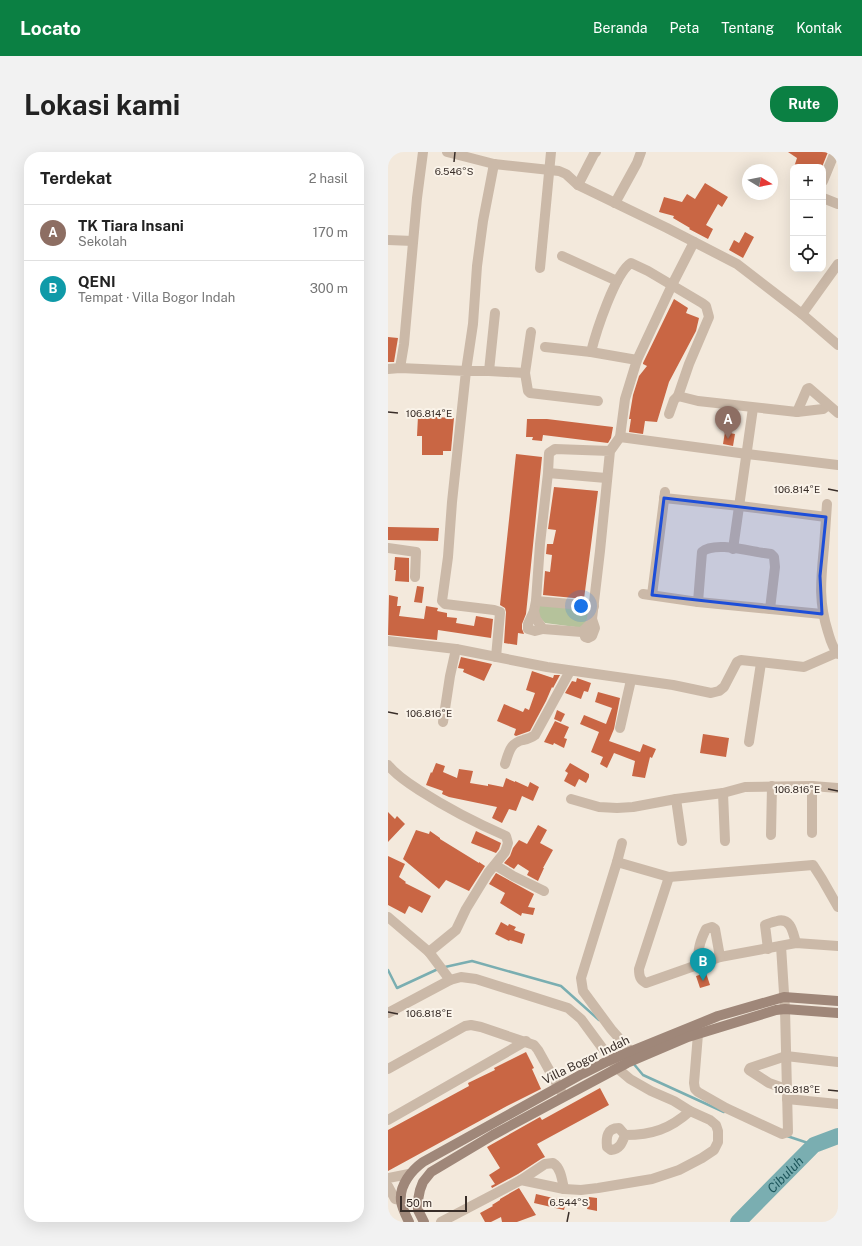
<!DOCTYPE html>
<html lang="id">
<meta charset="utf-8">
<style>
:root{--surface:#fff;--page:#f2f2f2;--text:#222;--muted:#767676;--line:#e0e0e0;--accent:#0b8043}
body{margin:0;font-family:"Public Sans",sans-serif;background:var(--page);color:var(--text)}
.controls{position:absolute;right:12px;top:12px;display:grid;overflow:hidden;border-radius:8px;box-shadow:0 4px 16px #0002}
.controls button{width:36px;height:36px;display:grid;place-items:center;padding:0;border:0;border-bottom:1px solid var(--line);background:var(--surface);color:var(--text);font:20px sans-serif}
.compass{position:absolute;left:354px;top:12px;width:36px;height:36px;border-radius:50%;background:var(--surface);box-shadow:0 4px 16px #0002;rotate:100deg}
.scale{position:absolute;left:12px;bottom:10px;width:67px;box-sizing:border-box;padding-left:4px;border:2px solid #382d28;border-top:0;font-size:11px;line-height:14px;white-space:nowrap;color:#382d28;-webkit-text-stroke:3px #faf3e9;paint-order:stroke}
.you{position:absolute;left:193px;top:454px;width:14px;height:14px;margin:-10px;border:3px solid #fff;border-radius:50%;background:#1a73e8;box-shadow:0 0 0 6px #1a73e833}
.badge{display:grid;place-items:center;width:26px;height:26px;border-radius:50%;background:var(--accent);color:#fff;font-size:13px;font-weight:700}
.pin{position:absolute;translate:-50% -33px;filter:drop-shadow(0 1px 2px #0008)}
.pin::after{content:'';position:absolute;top:21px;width:14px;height:12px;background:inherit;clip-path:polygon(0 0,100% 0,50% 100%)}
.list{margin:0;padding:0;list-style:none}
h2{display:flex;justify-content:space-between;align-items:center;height:52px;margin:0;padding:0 16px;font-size:17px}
h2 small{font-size:13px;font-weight:400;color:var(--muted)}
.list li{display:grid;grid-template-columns:26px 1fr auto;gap:12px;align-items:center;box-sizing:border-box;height:56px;padding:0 16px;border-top:1px solid var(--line)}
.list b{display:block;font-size:15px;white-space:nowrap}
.list p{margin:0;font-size:13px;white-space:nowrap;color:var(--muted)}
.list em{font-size:13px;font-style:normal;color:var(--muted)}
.icon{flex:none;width:22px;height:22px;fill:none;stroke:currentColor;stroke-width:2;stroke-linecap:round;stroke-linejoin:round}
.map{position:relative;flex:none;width:450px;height:1070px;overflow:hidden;border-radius:16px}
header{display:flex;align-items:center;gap:24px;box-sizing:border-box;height:56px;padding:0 20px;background:var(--accent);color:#fff}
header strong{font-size:19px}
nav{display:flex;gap:22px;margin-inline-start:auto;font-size:14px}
.intro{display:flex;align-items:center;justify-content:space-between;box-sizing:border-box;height:96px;padding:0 24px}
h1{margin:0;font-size:28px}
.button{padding:10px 18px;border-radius:16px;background:var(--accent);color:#fff;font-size:14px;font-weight:700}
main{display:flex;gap:24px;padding:0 24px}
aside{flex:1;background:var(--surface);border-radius:16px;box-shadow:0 4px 16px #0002}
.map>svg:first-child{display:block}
</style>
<header>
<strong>Locato</strong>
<nav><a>Beranda</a><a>Peta</a><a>Tentang</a><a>Kontak</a></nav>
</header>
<div class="intro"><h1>Lokasi kami</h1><a class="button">Rute</a></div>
<main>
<aside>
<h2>Terdekat<small>2 hasil</small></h2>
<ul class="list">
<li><span class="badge" style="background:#8d6e63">A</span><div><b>TK Tiara Insani</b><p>Sekolah</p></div><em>170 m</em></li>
<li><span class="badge" style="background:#0f9aa8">B</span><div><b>QENI</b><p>Tempat · Villa Bogor Indah</p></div><em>300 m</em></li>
</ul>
</aside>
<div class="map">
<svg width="450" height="1070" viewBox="0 0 450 1070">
<rect width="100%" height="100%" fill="#f3e9dc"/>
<path fill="#b5c29b" d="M151,453l48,4 3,11 -7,8 -38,-5 -8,-9z"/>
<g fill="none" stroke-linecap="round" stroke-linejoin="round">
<g stroke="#7aaeb1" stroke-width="2.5">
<path d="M57,815l27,-6 89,25 38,34"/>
<path d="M0,818l9,18 41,-19"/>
<path d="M245,911l10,12 81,37"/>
<path d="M399,984l27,9"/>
</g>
<path stroke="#7aaeb1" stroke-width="16" id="s1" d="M350,1070l76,-77 24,-9"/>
</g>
<g fill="#c96644">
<path d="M400,0h40l-6,15h-28l3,-9z"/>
<path d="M317,31l23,14 -6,10 -4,-3 -12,21 7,4 -5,10 -19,-10 1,-1 -17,-10 1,-2 -15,-4 5,-15 18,5 5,-8 8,5z"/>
<path d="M357,80l9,5 -11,21 -14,-8 5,-10 5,3z"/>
<path d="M286,147l14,9 -2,5 13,5 -3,13 -27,51 -12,40 -12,-1 -2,13 -14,-2 2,-13h-2l4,-24 6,-19 8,-10 -4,-2v-1z"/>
<path d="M0,185l10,1 -4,24h-6z"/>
<path d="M30,264l36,2 -3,33h-8v4h-21v-19h-5z"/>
<path d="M139,267h20l66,8 -2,11 -3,5 -65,-8 -1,6 -10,-1 1,-3h-7z"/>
<path d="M337,280l10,2 -2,12 -10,-2z"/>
<path d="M128,302l26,3 -16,157 -4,10v5l2,5 -6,-1 -1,12 -13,-2 2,-31 -1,-4 -5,-3z"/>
<path d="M166,335l44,4 -14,108 -41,-4 2,-24 5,1 2,-17 -6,-1 1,-10h6l3,-14 -8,-1z"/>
<path d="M0,375l51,1 -1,13 -50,-1z"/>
<path d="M7,405l14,1v24l-14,-1 1,-11h-2z"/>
<path d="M29,434l7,1 -2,16 -8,-1z"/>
<path d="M1,443l9,2 -1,9h4l-2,10 25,3 2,-13 12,2 -1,3 10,2v4l10,1 -1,5 18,3 2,-10 17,3 -2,19 -53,-8 -1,10 -49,-5z"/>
<path d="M73,505l31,7 -8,17 -21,-9 1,-3 -6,-1z"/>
<path d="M144,519l21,7 1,-3h6l-7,13 -1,-1 -6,14 -16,30 -14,5 -2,-1 2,-6 -19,-8 7,-17 19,8 2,-4 4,2 6,-17 -9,-3z"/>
<path d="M189,526l14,5 -3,9 -4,-1 -3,8 -16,-6 7,-12 4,1z"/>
<path d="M210,540l22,6 -6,31 -5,12 31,11 3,-8 13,5 -4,9 -2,-1 -5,21 -13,-2 3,-15 -21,-8 -7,15 -7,-4 3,-7 -12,-5 8,-20 -19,-8 4,-9 22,9 6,-16 -17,-6z"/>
<path d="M169,558l8,4 -4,8 -7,-3z"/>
<path d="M167,569l14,6 -5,11 3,1 -3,9 -10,-5 -1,2 -9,-3z"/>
<path d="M315,582l26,4 -3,19 -26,-4z"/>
<path d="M48,611l9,3 -2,6 14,6 2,-9 14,2 -3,12 18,3v-2l15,3 3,-9 9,4v-1l13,6 2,-5 9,5 -6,14 -11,-5 -6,15 -7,-2 -7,14 -10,-5 5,-11 -48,-10 -7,-3 1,-3 -17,-6 5,-13 1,1z"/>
<path d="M182,611l19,11v3l-3,6 -7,-4 -4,8 -11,-6 4,-8 -3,-2z"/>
<path d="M0,660l7,7 2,-3 8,8 -17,18z"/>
<path d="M150,673l9,5 -7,13 13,7 -10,18h1l-6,13 -11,-6 2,-4 -11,-7 -4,5 -10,-6 6,-7 3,-8 6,-8 8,4z"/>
<path d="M28,678l13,4 1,-3 10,7v1l39,24v-1l6,4 -16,25 -23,-11 -7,9 -36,-30z"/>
<path d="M88,679l25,12 -2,6 -3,4 -25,-10z"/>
<path d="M0,704l17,8 -6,13 7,5 -1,1 26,13 -9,17 -13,-7 -4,8 -17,-9z"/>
<path d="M108,721l38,21 -6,13 7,1 -2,7 -11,-2 -1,3 -21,-13 5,-10 -16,-9z"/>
<path d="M113,770l7,4 1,-2 7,3 -2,3 11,4 -3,10 -12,-4 -1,1 -14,-7z"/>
<path d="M318,821l4,12 -10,3 -4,-12z"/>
<path d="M138,900l8,16 -2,1 9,20 -34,17 -119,65v-41l81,-44 -1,-3 27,-13 -1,-2z"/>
<path d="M212,936l9,17 -72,39 8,13 -4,2 -23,15 -26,14 -1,-2 4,-2 -6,-9 11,-7 -13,-21 53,-30 2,3z"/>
<path d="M131,1036l17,27 -19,7h-15l-1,-5 -10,5h-6l-5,-9 13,-7 -1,-1 8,-5v-1z"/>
<path d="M148,1042l30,7 -2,9 -30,-7z"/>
<path d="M201,1045l8,1v13l-10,-2z"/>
</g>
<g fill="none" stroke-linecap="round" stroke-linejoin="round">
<g stroke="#cbb9a8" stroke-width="10">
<path d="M59,0l47,12 65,7 7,3 12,11 89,43 70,36 65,50 36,31"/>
<path d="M106,12l-11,57 -6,45 -4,58 -7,47h23l36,2 6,-41"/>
<path d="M435,29l12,-29"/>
<path d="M190,33l16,-31 2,-2"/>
<path d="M435,46l15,6"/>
<path d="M227,51l22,-40 4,-11"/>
<path d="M0,88l25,1"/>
<path d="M174,104l55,25"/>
<path d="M152,116l11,-116"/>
<path d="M414,162l36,-50"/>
<path d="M157,195l46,5"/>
<path d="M249,208l-46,-8c5,-20 24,-79 40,-89l17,8 54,32 4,3 3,11 -20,47 -11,32 -4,4 -5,14"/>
<path d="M12,216l4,-24 13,-146 6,-46"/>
<path d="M0,217l12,-1 66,3 -14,131 -4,55 -6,44 3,3 49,6 6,2v1l-4,44"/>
<path d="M101,219l6,-58"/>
<path d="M137,221l3,18 2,2 68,8"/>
<path d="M290,244l20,5 99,11 26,-3 5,-4"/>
<path d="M409,260l10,-23 2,-1 29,25"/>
<path d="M232,285l127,17 91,11"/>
<path d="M222,299l-55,-2 -6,4 -1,20 -8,71 -4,57 -2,10 2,8 7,10 39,3 8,-8 2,-5 8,-68 10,-100 10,-14 5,-38 12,-39 35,-75 22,-43"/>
<path d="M160,321l58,5"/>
<path d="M276,346l76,8 86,11"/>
<path d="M439,352c-1,15 -2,29 -3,43 -3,32 -6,54 4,85 2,7 5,17 10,22"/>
<path d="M0,396l28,4 -1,25"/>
<path d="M345,397l20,-141"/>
<path d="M255,442l55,8 124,12"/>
<path d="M264,443l13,-103"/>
<path d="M148,449l58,5"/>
<path d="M310,450l4,-50c12,-11 47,-1 62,1l7,1 3,3 1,10 -5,42"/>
<path d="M146,459l-6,13v5l7,2 8,-2"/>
<path d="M196,479l1,6 3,1 4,-2 3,-8 -3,-9"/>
<path d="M0,489l68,8 91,18 126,18 38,8 8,-2 5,-4 13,-25 4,-2 63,7 32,-14"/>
<path d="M55,570l7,-46 6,-27"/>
<path d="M232,576l11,-48"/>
<path d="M361,590l12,-79"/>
<path d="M117,612c4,-12 5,-21 18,-24 5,-1 8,-2 12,-5l35,-64"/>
<path d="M0,613c8,10 20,18 31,25 28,18 57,33 87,46l2,7 -3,9 -17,21 -22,36 -10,21 -27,22"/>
<path d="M335,641l2,48"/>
<path d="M183,647l28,8 18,1 16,-1 43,-8 47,-6 22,-6 67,-1 26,2"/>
<path d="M288,647l6,42"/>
<path d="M424,681v-47"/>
<path d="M383,683l1,-49"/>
<path d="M229,710l5,-19"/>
<path d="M107,713l18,11 31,15"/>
<path d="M281,725l-30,92c0,7 1,11 7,14l74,-26 76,-14 42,3"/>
<path d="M0,765l41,35 21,28"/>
<path d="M380,797l-3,-24c4,-2 8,-3 12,-4 14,-4 16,12 19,22"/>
<path d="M310,813c0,-15 1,-22 8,-36l6,-2 3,2 5,28"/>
<path d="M0,861l62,-33 11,-3 15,2 92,29 13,11 36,49 13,11 21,12 23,10 16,10 20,9 6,5 2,6v11l-4,8 -12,8 -23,12 -27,9 -54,9 -17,2 -17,-1 -43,-9"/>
<path d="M310,882l-4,49 1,6 3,3 28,16 56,26 6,-2 -3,-123 -4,-63"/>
<path d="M243,900l-20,-23 -28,-38 -2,-13 36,-116 52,15 144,-12 9,14 16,28"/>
<path d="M0,917l77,-43 6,-1 10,2 53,18 4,5 25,45"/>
<path d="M398,937l-17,-6 -20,-13 1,-2 36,-12 52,6"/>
<path d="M399,947l51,5"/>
<path d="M0,968l138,-79"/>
<path d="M237,983c-3,8 -5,14 -14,15l-4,-3c-1,-10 0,-19 12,-19l6,7c27,0 45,-6 65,-24"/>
<path d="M0,1026l21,-4"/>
<path d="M0,1034l7,13 6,1"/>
<path d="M53,1070l80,-42 24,-16 8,-1c8,5 9,17 11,26"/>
</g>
<g stroke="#9f8779" stroke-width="10">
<path d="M21,1070c-3,-6 -7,-14 -8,-21 -2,-16 11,-31 22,-39l159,-88 28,-14 108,-44 66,-19 54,4"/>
<path d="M36,1070l-6,-12v-10l2,-10 3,-8 8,-10 62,-37 134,-72 61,-26 88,-27 9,-1 53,4"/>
</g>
</g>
<path fill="#1d4ed8" fill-opacity="0.2" stroke="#1d4ed8" stroke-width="3" stroke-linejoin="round" d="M276,346l162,19 -6,59 2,38 -170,-19z"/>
<path fill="none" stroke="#382d28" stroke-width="1.5" d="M66,10l1,-10M0,260l10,1M440,337l10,2M0,560l10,2M440,637l10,2M0,860l10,2M440,938l10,1M179,1070l2,-10"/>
<g text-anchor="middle" stroke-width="4" stroke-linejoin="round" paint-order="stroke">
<g font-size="12" fill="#382d28" stroke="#faf3e9">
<text transform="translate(198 908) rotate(-26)" y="4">Villa Bogor Indah</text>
</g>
<g font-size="13" font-style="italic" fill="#1c565b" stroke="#faf3e9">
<text dy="5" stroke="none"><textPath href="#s1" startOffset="67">Cibuluh</textPath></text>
</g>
</g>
<g font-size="10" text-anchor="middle" fill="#382d28" stroke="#faf3e9" stroke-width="4" stroke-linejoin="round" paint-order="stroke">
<text x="66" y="23">6.546°S</text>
<text x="41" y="265">106.814°E</text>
<text x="409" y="341">106.814°E</text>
<text x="41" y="565">106.816°E</text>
<text x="409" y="641">106.816°E</text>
<text x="41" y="865">106.818°E</text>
<text x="409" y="941">106.818°E</text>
<text x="181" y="1054">6.544°S</text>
</g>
</svg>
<div class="controls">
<button>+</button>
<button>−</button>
<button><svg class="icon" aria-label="locate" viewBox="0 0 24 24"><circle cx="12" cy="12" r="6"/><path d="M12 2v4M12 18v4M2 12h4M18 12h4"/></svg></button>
</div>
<svg class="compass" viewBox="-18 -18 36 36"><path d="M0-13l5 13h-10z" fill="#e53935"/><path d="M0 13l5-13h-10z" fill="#767676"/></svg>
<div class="scale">50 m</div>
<div class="you"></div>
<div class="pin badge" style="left:340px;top:287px;background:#8d6e63">A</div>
<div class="pin badge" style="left:315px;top:829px;background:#0f9aa8">B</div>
</div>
</main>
